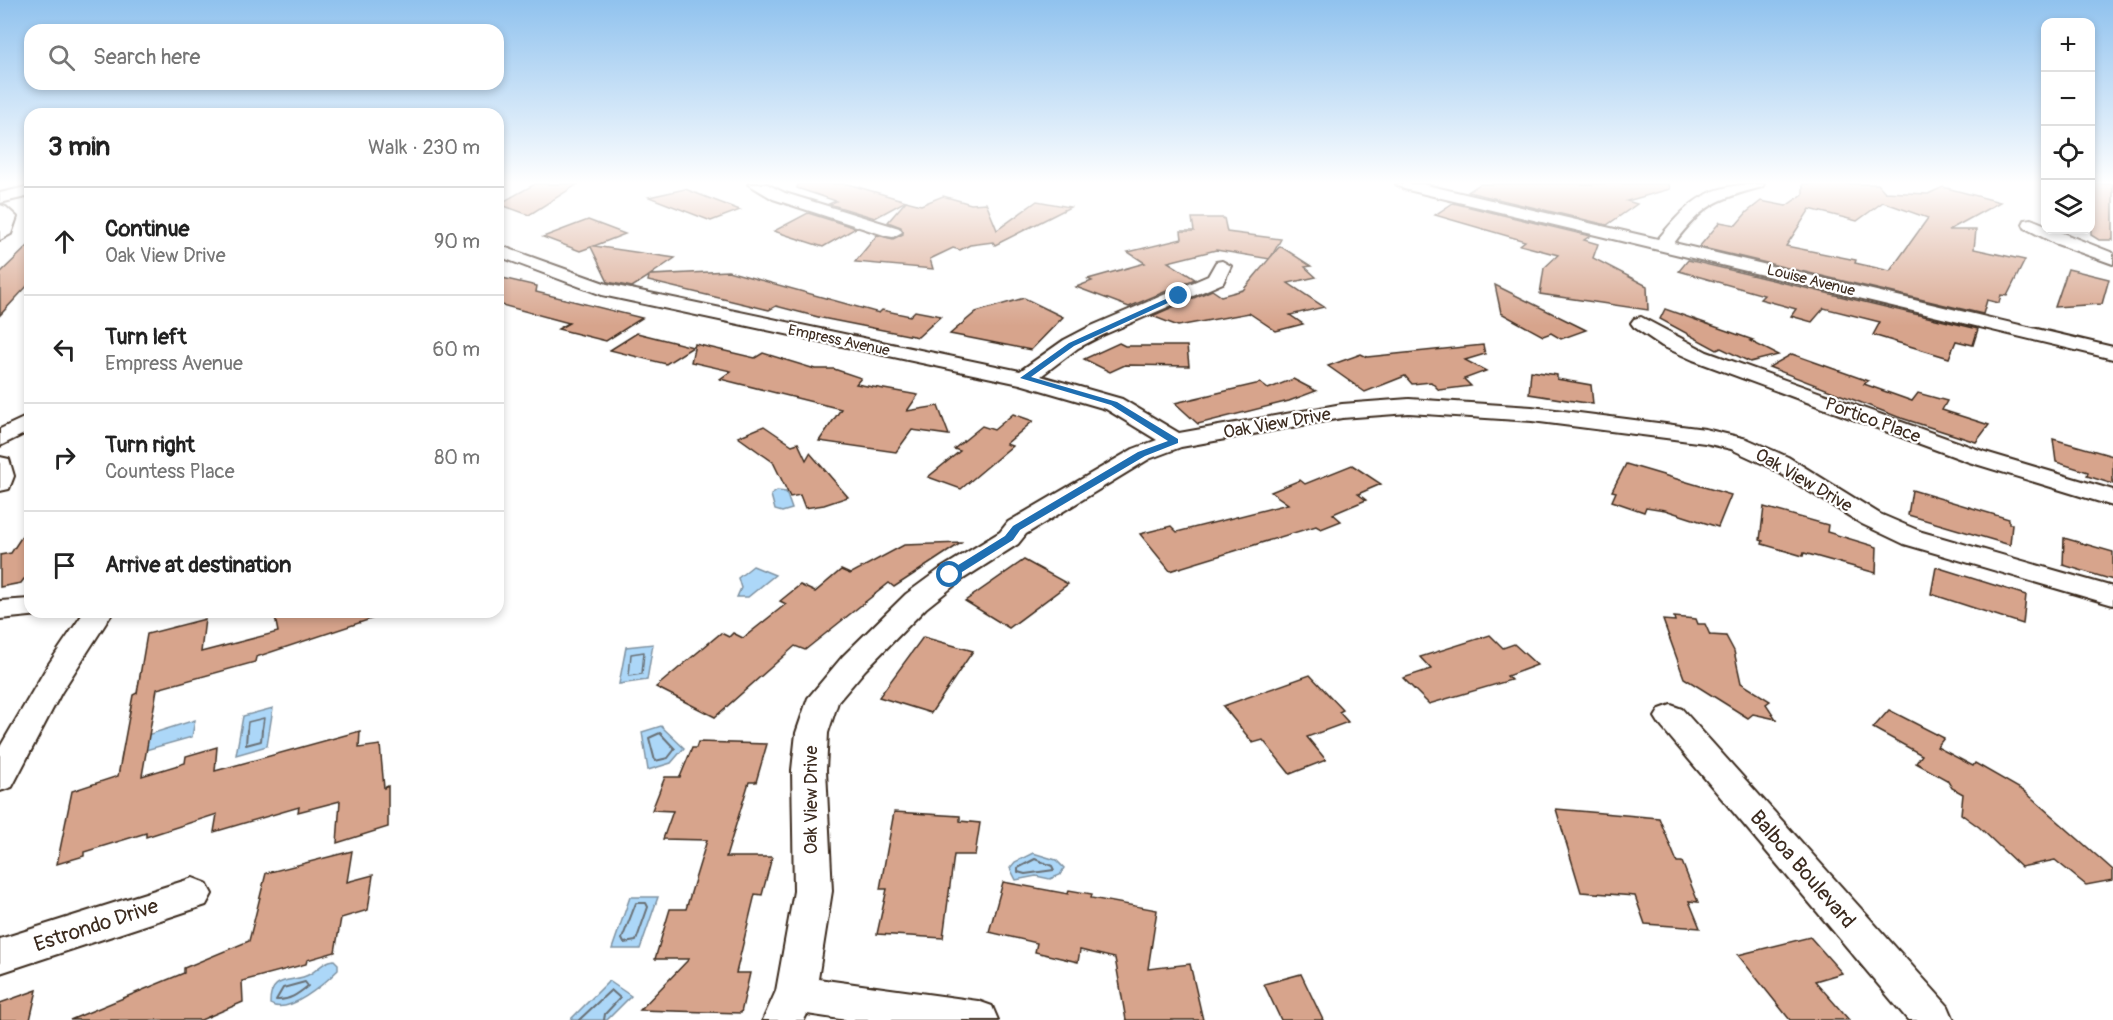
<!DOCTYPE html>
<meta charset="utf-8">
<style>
:root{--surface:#fff;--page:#f6f6f6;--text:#222;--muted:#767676;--line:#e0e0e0}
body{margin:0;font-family:Pangolin,sans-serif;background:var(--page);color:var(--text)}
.controls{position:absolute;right:18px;top:18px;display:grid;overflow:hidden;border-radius:12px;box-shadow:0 3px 9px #0003}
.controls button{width:54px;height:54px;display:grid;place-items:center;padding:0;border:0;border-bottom:2px solid var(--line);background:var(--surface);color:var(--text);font:30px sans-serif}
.stop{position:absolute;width:18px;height:18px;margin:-14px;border:4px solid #1f6fb2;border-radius:50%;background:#fff}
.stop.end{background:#1f6fb2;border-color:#fff;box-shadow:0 2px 6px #0008}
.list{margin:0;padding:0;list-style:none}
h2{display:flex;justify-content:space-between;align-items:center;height:78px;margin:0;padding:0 24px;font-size:26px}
h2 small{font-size:20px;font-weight:400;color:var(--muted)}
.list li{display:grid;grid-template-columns:39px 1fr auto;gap:18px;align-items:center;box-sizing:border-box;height:108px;padding:0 24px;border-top:2px solid var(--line)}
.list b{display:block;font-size:22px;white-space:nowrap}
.list p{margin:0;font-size:20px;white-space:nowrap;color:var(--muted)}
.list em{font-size:20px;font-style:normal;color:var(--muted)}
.icon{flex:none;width:33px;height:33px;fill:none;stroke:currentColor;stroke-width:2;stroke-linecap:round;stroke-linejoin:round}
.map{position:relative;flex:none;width:2113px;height:1020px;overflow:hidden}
.search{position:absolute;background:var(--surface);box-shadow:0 3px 9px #0003;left:24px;top:24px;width:480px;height:66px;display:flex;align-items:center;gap:15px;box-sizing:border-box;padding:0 21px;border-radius:18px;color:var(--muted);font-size:22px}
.panel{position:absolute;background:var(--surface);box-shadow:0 3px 9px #0003;left:24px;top:108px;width:480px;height:510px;border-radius:18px}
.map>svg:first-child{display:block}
</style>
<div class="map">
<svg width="2113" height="1020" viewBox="0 0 2113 1020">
<rect width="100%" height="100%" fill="#fff"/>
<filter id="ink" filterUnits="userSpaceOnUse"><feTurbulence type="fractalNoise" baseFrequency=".0167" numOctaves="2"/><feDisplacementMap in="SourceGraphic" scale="12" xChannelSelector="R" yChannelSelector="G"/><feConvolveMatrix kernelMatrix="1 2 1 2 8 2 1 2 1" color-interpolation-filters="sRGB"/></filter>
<g filter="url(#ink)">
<g fill="#acd7f8" stroke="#7f92a1" stroke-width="1.5">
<path d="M777,491l9,1 6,17 -10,3 -7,-2 -4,-15z"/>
<path d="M753,566l22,9 -27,22h-11l4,-9 -3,-10z"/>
<path d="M653,644l-6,36 -28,4 7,-37z"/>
<path d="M273,708l-6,38 -31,9 7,-39z"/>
<path d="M195,720l-3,17 -64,18 3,-15z"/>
<path d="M661,726l23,22 -13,15 -23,7 -6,-38z"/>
<path d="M1033,853l23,7 8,8 -4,7 -10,4 -14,-3 -20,4 -6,-12 5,-6z"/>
<path d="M630,897h28l-18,52h-28z"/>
<path d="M334,960l4,4v6c-13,13 -50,46 -68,34 -1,-31 24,-20 40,-30 9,-5 13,-13 24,-14z"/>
<path d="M609,981l22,15 -24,24h-37z"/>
</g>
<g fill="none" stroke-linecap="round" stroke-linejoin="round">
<g stroke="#686f75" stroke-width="1.5">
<path d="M644,652l-2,22 -13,2 2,-22z"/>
<path d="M247,731l1,-9 16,-4 -2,13"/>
</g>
<g stroke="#686f75" stroke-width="2">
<path d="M247,730l-1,15 15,-4 1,-11"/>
<path d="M660,733l15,16 -7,9 -13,3 -6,-23z"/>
<path d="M1035,859l17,7 2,4 -29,4 -7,-2v-4z"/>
<path d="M636,903h10l2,4 -12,34 -12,2 -2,-4z"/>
<path d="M305,982l3,4c-10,8 -19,15 -32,14l7,-12z"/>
<path d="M579,1020l32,-30 9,8 -15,16 -1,6"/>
</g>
</g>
<g fill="#d7a48c" stroke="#3b2a1e" stroke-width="1.5" fill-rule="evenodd">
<path d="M535,184h43l-49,31 -30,-11z"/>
<path d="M798,184h50l58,17 -31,17 -46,-14 7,-3 -39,-13z"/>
<path d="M1480,184h189l1,5 -43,12 10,3 -30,21 -139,-33z"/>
<path d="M1803,184h75l7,8 43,2 15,-7 57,15 -51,28h27l-2,19 51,11 -18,36 -6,-1 -2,8 -12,-3 -4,14 -284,-67 21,-25 16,3 11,-13 14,-11 25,5 17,-12zM1883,202l45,16 -38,53 -35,-8 1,-3 -70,-14 24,-37 47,12z"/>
<path d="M2091,184h22v56h-14l-8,-5z"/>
<path d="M685,189l55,21 -29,11 -62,-24z"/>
<path d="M943,196l28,8 15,-1 11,27 40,-29 33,6 -75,38 -2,-3 -23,3 -10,5 -7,-2 -23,11 3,10 -78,-7 22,-27 16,4 10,-5 -2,-7 -13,-5 18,-21 15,4z"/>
<path d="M1453,203l137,33 -6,4 14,4 -5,14 54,28 1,24 -108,-16 4,-26 14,-13 -38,-10 5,-4 -90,-26z"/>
<path d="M808,213l48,15 -33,19 -49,-16z"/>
<path d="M1192,218h32l3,14 54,7 -11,20 -54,-9 -48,12 27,17 -66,28 -53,-20 16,-6 -4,-2 57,-16 -17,-11 54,-13 -1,-8h13z"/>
<path d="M588,220l37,14 -31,12 81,12 -25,17 78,-4 151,42 3,-3 28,6 5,-5 26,5 -23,21 -96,-19 -46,-12 -7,4 -121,-29 1,-5 -17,11 -24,-5 -17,-35 -11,4 -37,-14z"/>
<path d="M30,244v39l-30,32v-42z"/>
<path d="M1280,246l31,20 -6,1 11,10 -28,6 36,24 -34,8 13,9 -27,7 -27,-18 -71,13 -26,-10 60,-26 9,6 22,-6z"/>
<path d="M1688,260l290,69 -5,16 -17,-4 -7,17 -76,-23 7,-13 -56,-14 -12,14 -21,-6 5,-7 -36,-10 4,-4 -85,-24z"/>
<path d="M2068,269l41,10 -7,25 -47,3z"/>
<path d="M498,277l39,9 -1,6 106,26 -36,23 -48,-12 11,-6 -71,-19z"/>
<path d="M1495,285l91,45 -25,9 -10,-6 -8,3 -42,-23z"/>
<path d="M1024,298l39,19 -32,33 -81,-16 26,-22z"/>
<path d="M1665,309l88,31 -3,1 28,14 -28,7 -29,-14 -4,2 -57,-31z"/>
<path d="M637,333l56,14 -27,17 -56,-14z"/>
<path d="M1119,343l6,3h62l2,20 -64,-1 -15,7 -26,-13z"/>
<path d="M695,344l60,14 8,-5 52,16h19l27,9 -5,6 62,11 -11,16 31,-5 11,29 -37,-5 -16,22 -77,-11 22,-32 -121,-30 11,-8 -40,-9z"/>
<path d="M1483,345l2,9 -20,6 21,11 -22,8 7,7 -32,4 -8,-8 -19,2 -7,-8 -40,16 -37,-26 33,-12 6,3z"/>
<path d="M1792,354l76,27 -4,3 48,17 6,-8 29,8 -5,9 47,15 -13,17 -78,-25 -129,-50z"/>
<path d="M1531,371l26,4v4l34,6 2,19 -64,-10z"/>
<path d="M1293,379l23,12 -27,10 -91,23 -23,-21 85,-20 8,6z"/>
<path d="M1013,414l20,7 -27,23 6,2 -51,43 -33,-12 32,-26 -6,-2 28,-23 12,4z"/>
<path d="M764,426l28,19 6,-2 8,17 4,-7 38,44 -24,8 -19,3 -5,-13 -10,2 -17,-35 -35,-25z"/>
<path d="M2053,439l60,17v28l-26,-8 1,-4 -32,-10z"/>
<path d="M1626,464l105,31 -13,32 -53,-17 -19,-3 -2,5 -32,-11 4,-9 -4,-1z"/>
<path d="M1352,465l29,19 -23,10 8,6 -33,14 8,7 -20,8 -5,-3 -146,45 -30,-37 31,-8 6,6 111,-28 -17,-12 29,-12 5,4z"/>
<path d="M1912,490l97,29v5h3l-2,21 -102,-30z"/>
<path d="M1764,507l64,18 -1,7 50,15 -1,26 -72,-20 -1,3 -41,-12 1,-3 -3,-1z"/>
<path d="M30,524v54l-6,1 -3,4 -21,4v-32l11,-2z"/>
<path d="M2064,538l49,14v28l-50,-15z"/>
<path d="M961,543l-67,44 -5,-4 -84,67 -10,-4 -80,71 -59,-30 65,-54 8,4 4,-4 10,5 43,-34 -6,-3 20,-16 15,7 26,-22 9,4 54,-29z"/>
<path d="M1024,560l44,24 -59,44 -44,-27z"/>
<path d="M1936,567l90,28 -3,29 -92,-30z"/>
<path d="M274,612h106v4l-124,41 -1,5 -98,27 -15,87 43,-13 1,-7 31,-9 -2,24 145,-40 -1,17 21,-3 4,43 4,-2v41l-51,16 3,-42 -42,11 1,-5 -85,25 3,-18 -71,23v-4l-62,19v4l-27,8 15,-73 46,-15 15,-81 4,-2 10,-59 58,-15 -4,33 77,-20z"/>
<path d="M1674,617l22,2 2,5h7l5,11 16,1 8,15 7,32 29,18 -4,3 10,15 -23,-5 -5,4 -64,-40 -21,-58 12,1z"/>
<path d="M1490,635l13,13 11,-4 23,21 -30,11 4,4 -82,24 -26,-26 28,-9 -11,-12z"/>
<path d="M923,637l50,14 -42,62 -52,-16z"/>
<path d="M1310,675l33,35 -4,2 9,10 -41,15 19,23 -36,14 -27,-34 -10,3 -30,-37z"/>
<path d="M1889,710l55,28 -7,9 36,19 2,-3 49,28 89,79v10l-27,5 -31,-25 -34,7 -42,-40 -18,-13 2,-20 -11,-6 -5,-8 -31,-17 6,-8 -49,-27z"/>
<path d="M698,742l69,2 -11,38h-7l-23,75h46l-10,38 -7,-1 -19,79h14l-9,40 -101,-3 49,-51h-34l15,-50h16l21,-69 -44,-1 10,-28 -21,-1 13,-33h15l12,-29h4z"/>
<path d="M1556,809l103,9 18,44h5l16,40 -9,-1 11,27 -55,-4 -10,-28 -54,-4z"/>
<path d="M894,812l66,4v5l20,2 -5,32h-21l-11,83 -66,-4 10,-45h-7z"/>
<path d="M352,851l-5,31 26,-7 -5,35 -27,8 -6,34 -28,8 -1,4 -64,17 1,21 -42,18h-131l114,-47v-5l65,-27 17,-68z"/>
<path d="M1003,882l65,12 1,-4 23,4 -1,4 66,12 -9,59 42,-5 13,56h-77l-11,-62 -35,-8 -2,12 -43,-10 2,-9 -48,-11z"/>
<path d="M1810,937l32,36 -27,8 34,39h-59l-52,-65z"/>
<path d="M1301,974l22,46h-42l-17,-36z"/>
<path d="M37,990l-7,30h-30v-17z"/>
</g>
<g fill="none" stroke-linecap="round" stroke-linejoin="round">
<defs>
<g id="minor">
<path d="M748,184h19l18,9 114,35 3,4 -9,5 -6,-1 -114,-37z"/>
<path d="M1396,184h26l236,55c34,-41 51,-55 106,-55l-2,3c-46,12 -59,18 -88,56l439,104v12l-709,-170z"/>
<path d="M30,186v10l-30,7v-10z"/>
<path d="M0,205l6,2 11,10 -6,17 -11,6z"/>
<path d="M2031,219l15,6v5h9l58,23v11l-59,-21 -29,-15 -2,-4 2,-4z"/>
<path d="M498,245l109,39 413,87 44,-31 25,-13 119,-51 8,-14 6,-1 9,5 -8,17 -120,52 -25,13 -37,28 81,23 57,34 163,-29 67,-5 123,8 173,22 42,10 41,18 92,57 42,18 191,55v18l-209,-61 -42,-20 -92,-57 -39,-18 -26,-6 -173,-22 -123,-8 -67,5 -161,29 -32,12 -123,75 -8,10 -58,37 -34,27 -61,62 -27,32 -10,31 -2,37 6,121 -14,88 160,22 14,5 6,14h-151l-40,-6 -3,6h-41l13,-29 18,-100 -2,-121 4,-37 12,-35 35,-42 63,-62 34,-25 60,-37 8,-10 125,-73 24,-9 -51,-31 -86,-25 -418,-89 -104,-39z"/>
<path d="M1641,317l66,35 278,100 128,38v16l-144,-44 -276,-102 -31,-14 -28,-19 -3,-4 3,-4z"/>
<path d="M30,415v16l-30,15v-17z"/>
<path d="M0,457l9,2 5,17 -5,13 -9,2z"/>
<path d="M30,599v13h12l-2,3 -40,4v-18z"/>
<path d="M84,612h29l-52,81 -49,94 -12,4v-44l48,-82z"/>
<path d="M1671,705l11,4 266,297 6,14h-46l-248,-295 -5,-8 5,-8z"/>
<path d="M193,878l13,5 6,11 -6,11 -206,68v-34z"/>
</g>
</defs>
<use href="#minor" stroke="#3b2a1e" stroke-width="4"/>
<use href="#minor" fill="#fff" fill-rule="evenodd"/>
</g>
</g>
<linearGradient id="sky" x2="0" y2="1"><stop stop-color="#90c2ee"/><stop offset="0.56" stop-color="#fff"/><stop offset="1" stop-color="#fff" stop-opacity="0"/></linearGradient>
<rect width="2113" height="326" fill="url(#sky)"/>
<path fill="#1f6fb2" d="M1179,293l2,4 -107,49 -43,31 86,25 61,37v4l-33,13 -125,74 -7,10 -59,37h-7v-5l58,-36 8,-10 125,-74 30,-11 -57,-36 -91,-27 49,-35z"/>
<g text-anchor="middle" stroke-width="4.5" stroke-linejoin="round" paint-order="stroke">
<g font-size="15" fill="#3b2a1e" stroke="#fff">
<text transform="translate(1811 280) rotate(14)" y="5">Louise Avenue</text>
<text transform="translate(839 340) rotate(12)" y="5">Empress Avenue</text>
</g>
<g font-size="18" fill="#3b2a1e" stroke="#fff">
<text transform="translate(1873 420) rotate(20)" y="6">Portico Place</text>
<text transform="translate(1277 423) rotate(-10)" y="6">Oak View Drive</text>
<text transform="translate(1804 480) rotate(30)" y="6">Oak View Drive</text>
<text transform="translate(811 800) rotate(-90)" y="6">Oak View Drive</text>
</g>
<g font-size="21" fill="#3b2a1e" stroke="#fff">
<text transform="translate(1803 869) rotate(49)" y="7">Balboa Boulevard</text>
<text transform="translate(96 925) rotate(-18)" y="7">Estrondo Drive</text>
</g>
</g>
</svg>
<div class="controls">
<button>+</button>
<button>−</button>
<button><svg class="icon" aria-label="locate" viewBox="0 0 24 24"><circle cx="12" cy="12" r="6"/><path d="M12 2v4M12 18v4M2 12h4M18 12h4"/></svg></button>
<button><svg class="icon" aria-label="layers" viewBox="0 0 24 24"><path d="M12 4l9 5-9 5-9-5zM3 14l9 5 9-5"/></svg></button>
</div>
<div class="stop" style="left:950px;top:575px"></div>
<div class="stop end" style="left:1179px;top:296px"></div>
<div class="search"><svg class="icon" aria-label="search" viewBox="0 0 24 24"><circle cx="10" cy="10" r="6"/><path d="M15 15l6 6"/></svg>Search here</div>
<section class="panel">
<h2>3 min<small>Walk · 230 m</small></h2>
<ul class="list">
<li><svg class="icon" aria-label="ahead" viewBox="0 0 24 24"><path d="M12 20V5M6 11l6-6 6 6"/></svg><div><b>Continue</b><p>Oak View Drive</p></div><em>90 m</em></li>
<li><svg class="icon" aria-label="left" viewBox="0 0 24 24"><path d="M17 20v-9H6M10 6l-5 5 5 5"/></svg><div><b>Turn left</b><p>Empress Avenue</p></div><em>60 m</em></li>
<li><svg class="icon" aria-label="right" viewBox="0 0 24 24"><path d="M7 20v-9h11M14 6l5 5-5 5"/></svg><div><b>Turn right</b><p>Countess Place</p></div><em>80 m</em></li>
<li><svg class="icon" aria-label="arrive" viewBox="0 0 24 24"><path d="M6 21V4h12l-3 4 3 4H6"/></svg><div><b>Arrive at destination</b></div></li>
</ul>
</section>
</div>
